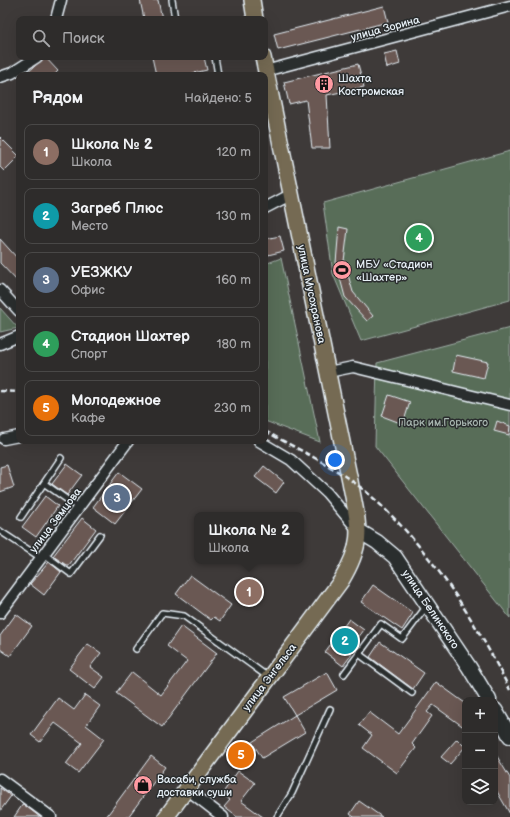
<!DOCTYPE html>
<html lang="ru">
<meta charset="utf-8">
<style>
:root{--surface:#2e2c2b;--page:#3a3837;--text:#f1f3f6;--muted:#a7a7a9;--line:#494847;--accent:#8bbbb9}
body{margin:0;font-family:"Balsamiq Sans",sans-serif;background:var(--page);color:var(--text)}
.controls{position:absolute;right:12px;bottom:12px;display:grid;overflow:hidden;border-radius:8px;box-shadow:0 4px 16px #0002}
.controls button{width:36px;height:36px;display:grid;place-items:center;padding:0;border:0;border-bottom:1px solid var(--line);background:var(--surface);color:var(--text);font:20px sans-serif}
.you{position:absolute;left:335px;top:460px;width:14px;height:14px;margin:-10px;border:3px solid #fff;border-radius:50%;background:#1a73e8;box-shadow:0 0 0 6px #1a73e833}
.badge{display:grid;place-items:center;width:26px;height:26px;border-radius:50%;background:var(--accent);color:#fff;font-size:13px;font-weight:700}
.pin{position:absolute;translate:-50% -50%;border:2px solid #fff;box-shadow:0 1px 4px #0006}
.popup{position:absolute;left:194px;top:512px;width:110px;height:52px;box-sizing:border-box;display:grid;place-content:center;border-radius:8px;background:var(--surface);filter:drop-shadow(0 1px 3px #0005);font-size:13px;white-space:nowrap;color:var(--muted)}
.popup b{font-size:15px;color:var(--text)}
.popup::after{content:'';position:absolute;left:50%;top:100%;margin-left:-8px;border:8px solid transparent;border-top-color:var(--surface)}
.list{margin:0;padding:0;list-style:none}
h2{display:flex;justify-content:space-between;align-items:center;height:52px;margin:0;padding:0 16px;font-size:17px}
h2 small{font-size:13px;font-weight:400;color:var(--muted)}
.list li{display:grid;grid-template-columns:26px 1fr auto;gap:12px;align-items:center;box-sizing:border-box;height:56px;margin:0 8px 8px;padding:0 8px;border:1px solid var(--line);border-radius:8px}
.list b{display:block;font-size:15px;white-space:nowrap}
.list p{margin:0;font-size:13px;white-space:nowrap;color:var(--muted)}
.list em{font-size:13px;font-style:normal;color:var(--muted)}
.icon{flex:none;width:22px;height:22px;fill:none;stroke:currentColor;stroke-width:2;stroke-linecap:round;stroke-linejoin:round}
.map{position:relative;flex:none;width:510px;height:817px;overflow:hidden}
.search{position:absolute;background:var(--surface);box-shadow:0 4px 16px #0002;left:16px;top:16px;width:252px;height:44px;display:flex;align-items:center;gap:10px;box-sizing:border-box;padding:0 14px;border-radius:8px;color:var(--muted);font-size:15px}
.panel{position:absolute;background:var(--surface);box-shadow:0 4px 16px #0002;left:16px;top:72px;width:252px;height:372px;border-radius:8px}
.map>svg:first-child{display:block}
</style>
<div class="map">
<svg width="510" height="817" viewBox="0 0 510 817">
<rect width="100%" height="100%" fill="#3e3a39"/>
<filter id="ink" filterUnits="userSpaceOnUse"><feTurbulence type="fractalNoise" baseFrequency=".025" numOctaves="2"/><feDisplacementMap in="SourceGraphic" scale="8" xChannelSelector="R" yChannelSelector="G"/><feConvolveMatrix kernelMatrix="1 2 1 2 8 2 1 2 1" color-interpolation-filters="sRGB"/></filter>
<g filter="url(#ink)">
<g fill="#596d58" stroke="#a0afa8">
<path d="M510,151v149l-149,41 -28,-67 -10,-71z"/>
<path d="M281,258l39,184 -55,-21v-157z"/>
<path d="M0,308l18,20 -18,4z"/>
<path d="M510,328v290l-135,-172 2,-83z"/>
</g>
<g fill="#6b5953" stroke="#e8f1f8">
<path d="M140,0h18l4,19h-18z"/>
<path d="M384,6l4,16 -110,28 -4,-16z"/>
<path d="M397,51l3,13 -13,4 -3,-14z"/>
<path d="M45,57l13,14 -4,4h-29z"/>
<path d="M152,57h52l3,13 -22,5h-29z"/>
<path d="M358,64l6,23 -37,8 3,53h-18l-6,-48 -17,4 -5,-22z"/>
<path d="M0,137l19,19 -15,15 -4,-4z"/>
<path d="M339,227l9,2 -4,32 9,31 20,24 -6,5 -22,-24 -9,-34z"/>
<path d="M280,236l4,15 -16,4 -3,-16z"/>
<path d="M0,239l19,21v23l-19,-20z"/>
<path d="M456,355l32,7 -4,16 -31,-7z"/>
<path d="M389,395l21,7 -7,22 -21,-8z"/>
<path d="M497,421l13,5 -1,9 -15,-4z"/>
<path d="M67,464l15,11 -15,20 -15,-11z"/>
<path d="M7,465l7,22 -14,5v-25z"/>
<path d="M264,466l20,16 -8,11 -21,-16z"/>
<path d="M119,472l23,17 -27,35 -22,-17z"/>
<path d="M45,496l13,10 -22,31 -14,-10z"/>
<path d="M82,518l14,11 -27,36h-3l-13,-9z"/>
<path d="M49,562l12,10 -17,23 -14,-11z"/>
<path d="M190,575l41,30 -11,16 -6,-4 -3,3 -35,-26z"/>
<path d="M373,585l40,28 -11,17 -41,-28z"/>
<path d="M16,614l16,12 -22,30 -10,-7v-13z"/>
<path d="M349,619l15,11 -16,21 4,3 -9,12 -18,-14z"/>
<path d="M181,626l36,27 -55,74 -46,-34 16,-21 29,23 26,-34 -20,-15z"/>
<path d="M380,642l44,31 -11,16 -43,-32z"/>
<path d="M88,644l13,9 -11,14 14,10 -9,12 -26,-20z"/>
<path d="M327,672l10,18 -42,25 -11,-18z"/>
<path d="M436,682l29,21v25l-32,-23 -6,7 5,4 -20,28 4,4 -19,25 -34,-25 9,-13 -13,-10 10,-13 29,22z"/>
<path d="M85,695l15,11 -14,19 18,14 -26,34 -12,-9 16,-21 -27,-20 -15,19 -9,-7 27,-37 16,12z"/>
<path d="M295,715l10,17 -43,26 -10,-16z"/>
<path d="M457,739l8,8 -15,17 -9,-7z"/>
<path d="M240,746l9,7 -7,10 -10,-7z"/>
<path d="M495,753l15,25v36l-15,-26z"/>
<path d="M151,756l14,11 -37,50h-22z"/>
<path d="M238,771l17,12 -14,18 22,16h-26l-13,-10 6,-7 -8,-6z"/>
<path d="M0,788l11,8 -11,15z"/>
<path d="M359,801l23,16h-28l-4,-3z"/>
<path d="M23,804l17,13h-26z"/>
</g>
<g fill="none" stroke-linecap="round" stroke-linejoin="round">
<defs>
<g id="lane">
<path d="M172,0l3,19"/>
<path d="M215,57l3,18"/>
<path d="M45,484l34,24"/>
<path d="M21,517l40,-59"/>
<path d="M0,531l41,27"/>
<path d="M44,554l27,20 29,-39"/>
<path d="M136,649l26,-36 22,3 84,61"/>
<path d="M359,654l53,39"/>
<path d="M344,674l37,-50 21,15 24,-32"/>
<path d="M277,817l15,-24 38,-84"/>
</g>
<g id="street">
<path d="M56,19l5,-19"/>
<path d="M265,71l245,-65"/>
<path d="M0,77l12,-4 25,-16"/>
<path d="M265,208l25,-13"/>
<path d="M0,290l19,21"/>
<path d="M0,344l19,-8"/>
<path d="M328,372l25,-5 157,38"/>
<path d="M4,439l15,-3"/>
<path d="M259,441l32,19 36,33 31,37"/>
<path d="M0,613l128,-172"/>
<path d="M0,779l51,38"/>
<path d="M187,789l36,28"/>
</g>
<g id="secondary">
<path d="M359,531l18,11 18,15 74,110 20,33"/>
<path d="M495,710l15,26"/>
</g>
<g id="primary">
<path d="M252,0l3,19"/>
<path d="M166,817l175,-236c25,-41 17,-56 9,-100l-87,-424"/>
</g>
</defs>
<use href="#lane" stroke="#e8f1f8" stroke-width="8"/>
<use href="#street" stroke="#e8f1f8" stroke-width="13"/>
<use href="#secondary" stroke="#e8f1f8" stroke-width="17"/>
<use href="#primary" stroke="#e8f1f8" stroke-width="18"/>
<use href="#lane" stroke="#2a2d2e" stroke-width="5"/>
<use href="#street" stroke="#2a2d2e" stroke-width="10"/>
<use href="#secondary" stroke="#2a2d2e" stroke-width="14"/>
<use href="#primary" stroke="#756b52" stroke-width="15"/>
<g stroke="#e8f1f8" stroke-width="2.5" stroke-dasharray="6 3" stroke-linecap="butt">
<path d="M0,391l19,1"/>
<path d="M265,431c34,19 77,39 106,65 60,54 103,122 139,194"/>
</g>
</g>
</g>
<defs>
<symbol id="building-disc" viewBox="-11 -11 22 22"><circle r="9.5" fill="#ff9aa2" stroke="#2a2d2e"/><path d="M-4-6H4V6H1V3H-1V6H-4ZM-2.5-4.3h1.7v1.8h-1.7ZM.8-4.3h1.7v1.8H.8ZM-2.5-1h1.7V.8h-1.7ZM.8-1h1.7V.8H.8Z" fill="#111"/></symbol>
<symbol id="stadium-disc" viewBox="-11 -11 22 22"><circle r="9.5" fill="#ff9aa2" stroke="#2a2d2e"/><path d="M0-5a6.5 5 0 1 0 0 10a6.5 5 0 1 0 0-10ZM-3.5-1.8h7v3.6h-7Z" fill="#111"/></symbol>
<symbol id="shop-disc" viewBox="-11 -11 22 22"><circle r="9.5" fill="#ff9aa2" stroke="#2a2d2e"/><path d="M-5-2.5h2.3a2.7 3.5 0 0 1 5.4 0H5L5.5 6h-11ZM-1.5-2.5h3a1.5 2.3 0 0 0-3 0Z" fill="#111"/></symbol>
</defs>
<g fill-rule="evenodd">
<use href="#building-disc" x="313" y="73" width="22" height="22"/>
<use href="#stadium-disc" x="331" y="259" width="22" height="22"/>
<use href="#shop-disc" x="132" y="774" width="22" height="22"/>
</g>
<g text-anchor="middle" stroke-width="3" stroke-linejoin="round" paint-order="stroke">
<g font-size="11" fill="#e8f1f8" stroke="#2a2d2e">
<text transform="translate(385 28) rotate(-15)" y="4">улица Зорина</text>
<text transform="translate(312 294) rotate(78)" y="4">улица Мусохранова</text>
<text transform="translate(55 520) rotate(-53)" y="4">улица Земцова</text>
<text transform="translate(431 609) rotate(56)" y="4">улица Белинского</text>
<text transform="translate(269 677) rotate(-53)" y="4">улица Энгельса</text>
</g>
<g font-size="11" fill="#e8f1f8" stroke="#2a2d2e" text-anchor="start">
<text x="338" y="82">Шахта<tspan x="338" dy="13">Костромская</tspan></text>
<text x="356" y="268">МБУ «Стадион<tspan x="356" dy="13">«Шахтер»</tspan></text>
<text x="157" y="783">Васаби, служба<tspan x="157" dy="13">доставки суши</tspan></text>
</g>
<g font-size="11" fill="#a8b6b0" stroke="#2a2d2e">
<text x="443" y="426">Парк им.Горького</text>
</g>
</g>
</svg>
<div class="controls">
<button>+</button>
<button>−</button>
<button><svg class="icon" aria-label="layers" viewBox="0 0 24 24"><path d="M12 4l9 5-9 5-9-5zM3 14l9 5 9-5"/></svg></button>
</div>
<div class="you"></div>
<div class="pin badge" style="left:249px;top:592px;background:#8d6e63">1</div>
<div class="popup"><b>Школа № 2</b>Школа</div>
<div class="pin badge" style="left:345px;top:641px;background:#0f9aa8">2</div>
<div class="pin badge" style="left:117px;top:498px;background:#5c6f8a">3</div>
<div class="pin badge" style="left:419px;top:238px;background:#2e9e5b">4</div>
<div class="pin badge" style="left:241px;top:755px;background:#e8710a">5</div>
<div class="search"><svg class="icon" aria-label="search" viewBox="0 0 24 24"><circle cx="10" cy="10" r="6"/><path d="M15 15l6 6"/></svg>Поиск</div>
<section class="panel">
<h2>Рядом<small>Найдено: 5</small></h2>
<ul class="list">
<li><span class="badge" style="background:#8d6e63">1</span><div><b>Школа № 2</b><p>Школа</p></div><em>120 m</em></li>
<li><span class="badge" style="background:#0f9aa8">2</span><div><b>Загреб Плюс</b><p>Место</p></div><em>130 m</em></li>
<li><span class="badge" style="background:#5c6f8a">3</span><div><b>УЕЗЖКУ</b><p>Офис</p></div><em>160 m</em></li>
<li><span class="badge" style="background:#2e9e5b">4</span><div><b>Стадион Шахтер</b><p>Спорт</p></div><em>180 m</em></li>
<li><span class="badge" style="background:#e8710a">5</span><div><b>Молодежное</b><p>Кафе</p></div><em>230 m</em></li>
</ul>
</section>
</div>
